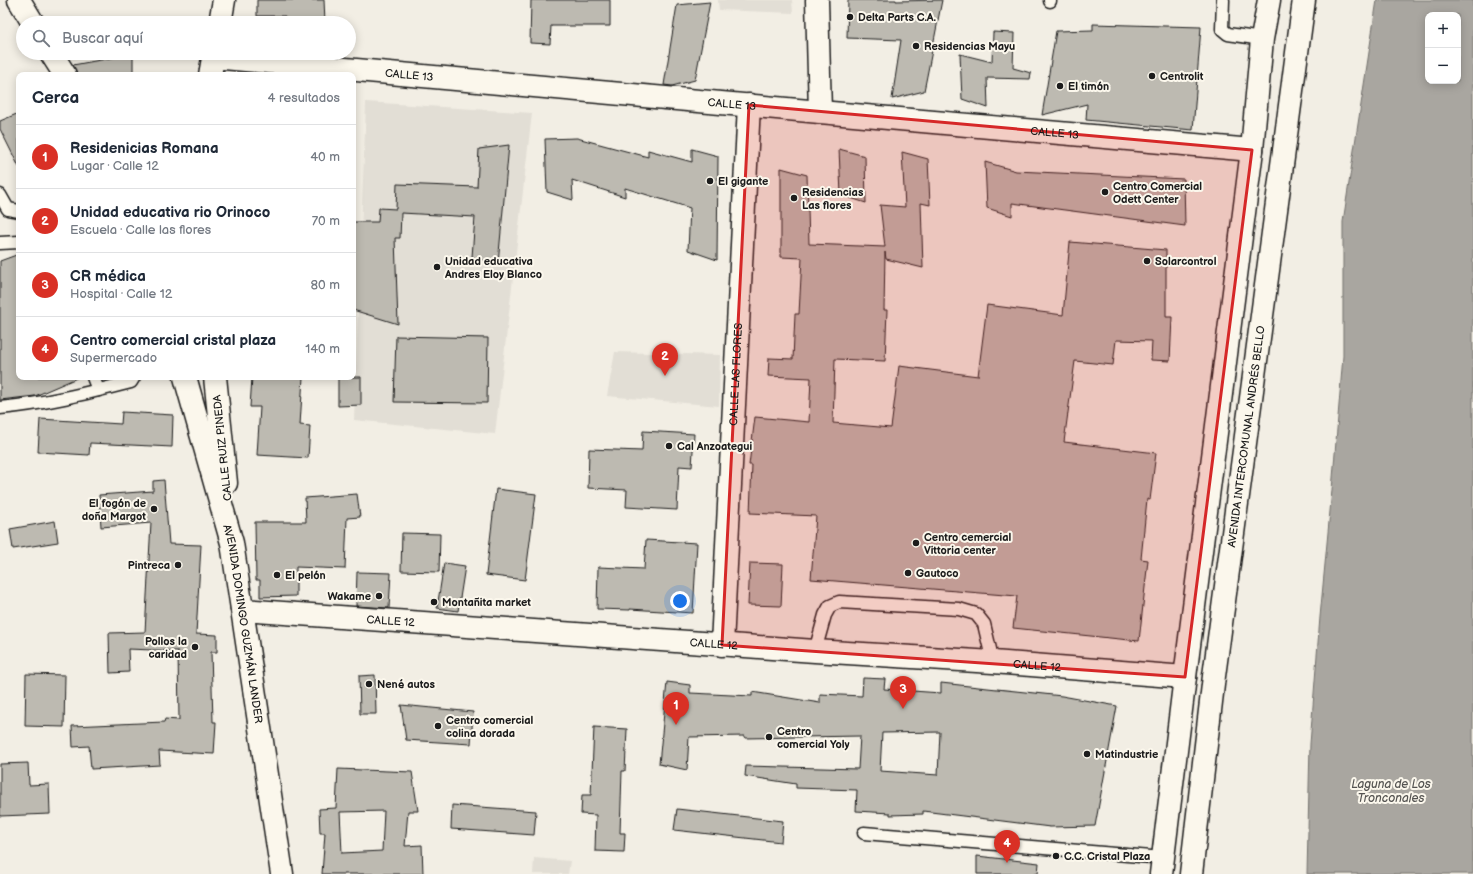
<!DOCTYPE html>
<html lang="es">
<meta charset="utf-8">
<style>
:root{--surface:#fff;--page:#f2f2f3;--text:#1f2937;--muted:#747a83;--line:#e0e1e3;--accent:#d93025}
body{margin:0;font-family:"Balsamiq Sans",sans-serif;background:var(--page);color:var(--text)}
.controls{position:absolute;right:12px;top:12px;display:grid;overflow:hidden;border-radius:8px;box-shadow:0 2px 10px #0003}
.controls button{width:36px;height:36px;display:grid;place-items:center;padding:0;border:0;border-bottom:1px solid var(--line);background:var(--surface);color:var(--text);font:20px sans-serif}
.you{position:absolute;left:680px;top:601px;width:14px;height:14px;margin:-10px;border:3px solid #fff;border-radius:50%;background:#1a73e8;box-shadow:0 0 0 6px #1a73e833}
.badge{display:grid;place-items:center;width:26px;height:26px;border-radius:50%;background:var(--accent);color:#fff;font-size:13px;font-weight:700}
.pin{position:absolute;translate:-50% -33px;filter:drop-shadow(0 1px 2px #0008)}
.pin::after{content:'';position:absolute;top:21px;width:14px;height:12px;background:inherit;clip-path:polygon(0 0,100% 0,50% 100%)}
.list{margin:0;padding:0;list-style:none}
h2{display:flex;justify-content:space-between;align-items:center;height:52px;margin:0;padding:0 16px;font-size:17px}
h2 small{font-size:13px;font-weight:400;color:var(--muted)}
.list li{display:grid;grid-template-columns:26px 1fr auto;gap:12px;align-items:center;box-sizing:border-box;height:64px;padding:0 16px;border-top:1px solid var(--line)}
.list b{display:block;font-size:15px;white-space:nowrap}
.list p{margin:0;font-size:13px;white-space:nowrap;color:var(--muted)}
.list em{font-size:13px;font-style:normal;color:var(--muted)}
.icon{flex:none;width:22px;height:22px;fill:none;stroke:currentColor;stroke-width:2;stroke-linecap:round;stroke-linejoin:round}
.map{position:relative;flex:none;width:1473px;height:874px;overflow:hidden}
.search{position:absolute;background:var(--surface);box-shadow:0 2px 10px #0003;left:16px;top:16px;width:340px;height:44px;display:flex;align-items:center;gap:10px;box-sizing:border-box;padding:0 14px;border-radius:22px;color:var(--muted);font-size:15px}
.panel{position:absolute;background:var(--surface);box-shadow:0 2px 10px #0003;left:16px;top:72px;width:340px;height:308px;border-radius:8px}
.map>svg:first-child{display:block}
</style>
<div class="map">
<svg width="1473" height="874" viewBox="0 0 1473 874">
<rect width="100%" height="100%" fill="#f2eee4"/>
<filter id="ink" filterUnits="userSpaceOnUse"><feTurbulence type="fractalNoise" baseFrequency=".025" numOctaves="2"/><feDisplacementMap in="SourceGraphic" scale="8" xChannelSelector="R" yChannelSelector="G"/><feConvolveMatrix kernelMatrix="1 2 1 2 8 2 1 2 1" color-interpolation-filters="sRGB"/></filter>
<g filter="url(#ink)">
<g fill="#e2ded5">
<path d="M718,0h74l1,13 -74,-3z"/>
<path d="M366,102l166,11 -37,321 -141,-14z"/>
<path d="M615,352l105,3 -1,51 -112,-10z"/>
<path d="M534,858l36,3 -2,13h-35z"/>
</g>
<path fill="#a9a6a0" stroke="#716f6b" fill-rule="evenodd" d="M1377,0h96v874h-166l3,-130 10,-127 12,-127 11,-134v-134zM1428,15h30v66h-30z"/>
<g fill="#bdbab1" stroke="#1c1c1c" fill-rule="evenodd">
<path d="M257,0h67l1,23h-40v-7h-28z"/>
<path d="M531,0h79v26h-59l-1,18 -20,-1z"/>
<path d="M848,0h48v1l46,-1 -18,91 -32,8 9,-59 -54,-2z"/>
<path d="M710,2l-15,78 -23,6 -8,-1 13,-80z"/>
<path d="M1093,24l108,3 -8,103 -107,-10 1,-16 -45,11 14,-84 37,-1z"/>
<path d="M993,32l21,1 -1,35 18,5 -1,6 -43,-1 1,30 -26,-9 -2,-45 32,8z"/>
<path d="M133,54v21h-56l-4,-10z"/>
<path d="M19,113v54l-19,-38v-8z"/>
<path d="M577,138l71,19v-7l44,12v-13l26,7 -1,104 -29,-10 2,-42 -65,-20v9l-53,-17 1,20 -26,-8 -2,-53z"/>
<path d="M509,145l-11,119 -26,-7 3,-40 -74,-4 -1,25h-5l3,86 -45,-14v-88h25l1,-14 17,1 1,-25 80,3 2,-38z"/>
<path d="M839,149l26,7 1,47 -25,-8z"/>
<path d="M902,152l26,7 2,46 -9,-2 2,65 -37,-9 -1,-7 -1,58h3l-2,51 -50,-2 -2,64 58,5 8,-62 79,10 9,-71 76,10 7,-73 96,8v67h6l-2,44 -19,-1 1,-19 -36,-1 -3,25 -38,-4 -11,81 92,11 -6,47 -3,-1 -6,60 7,1 -9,81 -126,-13 4,-32 -206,-17 5,-63 -66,-3 2,-48h-3l6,-48 54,5 2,-44 -43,-2 1,-18 24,1 2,-45h4l3,-56 -21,-1v-89l26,7 2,69 76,3 -5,-42 25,2z"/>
<path d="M985,162l31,9 168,8 1,47 -173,-23v13l-25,-8z"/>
<path d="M19,254v123h60l-44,19 -35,4v-139z"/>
<path d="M396,336l92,2 -1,65 -93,-1z"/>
<path d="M252,377h51l-3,48 10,1 -2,32 -51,-3 3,-48h-10z"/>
<path d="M338,377h23v28l-23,1z"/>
<path d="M122,412l51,3 -1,32 -82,-4 -1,12 -51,-3 2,-33 81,5z"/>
<path d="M643,431l51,3 -2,33 -13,-1 -2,44 -51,-3 1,-17 -39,-2 1,-39 53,2z"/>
<path d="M164,480l5,64 32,1 -5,89 21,1v17h-6l2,70h3l-2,32 -55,-3 1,14 -69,4 -2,-23 -16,1 -1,-21 92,-4 1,-3 14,1 -1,-69 -50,-2 1,23 -19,1 -1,-40 36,-1 6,-109 -50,4 -2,-32 54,-4v-10z"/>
<path d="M496,489l40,5 -11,86 -39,-5z"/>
<path d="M357,494l3,23 -13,1 -2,51 -49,-2v29l-36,1v-17h-4l-1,-58h51l-1,-24z"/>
<path d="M55,521l3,21 -45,7 -3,-20z"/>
<path d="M402,533l38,1 -1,38 -38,-1z"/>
<path d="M646,540l51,3 -4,70 -63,-4v1l-33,-1 1,-42 46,2z"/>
<path d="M444,563l21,3 -7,45 -21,-3z"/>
<path d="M750,563l33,1 -2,42 -33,-1z"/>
<path d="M357,572l34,1 -2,35 -33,-2z"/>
<path d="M26,674l39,1 -1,52 -39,-1z"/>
<path d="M375,675l1,39h-16l-1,-38z"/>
<path d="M863,678l22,1 -1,10 57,4v-10l121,13 55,10 -22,120 -45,1 -127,-16v3l-33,1v-2l-34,-2 1,-21 -61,-2v-4l-51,-8 1,-10 112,3 2,-33 -115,2v-2l-56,1 -2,33 -28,-6 8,-82 23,3v8l62,3v-4l68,11v-9l42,2zM940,732l-2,43 -58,-4 2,-38z"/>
<path d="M401,705l72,7 -2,32 -65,-4z"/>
<path d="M594,727l33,2 -2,42h-3l-2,62h5l-1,19 -29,-1 1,-36 -15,-1 1,-19h9z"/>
<path d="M28,763l1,22 20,-1 1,30 -50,2v-52z"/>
<path d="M338,769l74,3 6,39h-10l-3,35 17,-1 1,29h-101l3,-41h-5l-1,-24 17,-1zM384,811l-2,40 -40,2 -2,-41z"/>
<path d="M452,805l84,6 -2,24 -83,-6z"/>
<path d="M677,809l106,12 -2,21 -107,-12z"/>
<path d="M977,856l62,7 -1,11h-61z"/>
</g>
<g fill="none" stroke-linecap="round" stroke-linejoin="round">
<defs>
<g id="service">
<path d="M1050,0v1"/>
<path d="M1223,0l-1,29 6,5 34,5"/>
<path d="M0,195l8,14 11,2"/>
<path d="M0,243l19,-1"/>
<path d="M93,377l5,13"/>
<path d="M0,408c44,-4 88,-15 131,-26l3,-5"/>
<path d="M815,651l10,-36 5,-9 9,-4 120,7 17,5 8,10 9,38"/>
<path d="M864,833l299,25"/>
</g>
<g id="minor">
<path d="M19,0l14,23"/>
<path d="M817,0l3,112"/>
<path d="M220,23l4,-23"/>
<path d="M51,53l14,22"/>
<path id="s1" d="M213,57l607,55 432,38"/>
<path d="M210,75l4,-22"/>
<path id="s2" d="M185,377l47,166 50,331"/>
<path d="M215,377l11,106"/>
<path id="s3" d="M242,610l573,41 178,11 192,15"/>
<path id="s4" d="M722,645l27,-540"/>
</g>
<g id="secondary">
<path d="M1161,874l24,-197 67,-527 10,-111 7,-39"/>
<path id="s5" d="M1191,874l23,-198 90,-676"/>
</g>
</defs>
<use href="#service" stroke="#1c1c1c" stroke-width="15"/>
<use href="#minor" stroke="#1c1c1c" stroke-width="25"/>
<use href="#secondary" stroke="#1c1c1c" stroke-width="25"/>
<use href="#service" stroke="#fbf7ec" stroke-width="12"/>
<use href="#minor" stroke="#fbf7ec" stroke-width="22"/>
<use href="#secondary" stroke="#fbf7ec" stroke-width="22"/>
</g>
</g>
<path fill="#d62828" fill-opacity="0.2" stroke="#d62828" stroke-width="3" stroke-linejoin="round" d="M749,105l503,45 -67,527 -463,-32z"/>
<g fill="#1c1c1c" stroke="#fbf7ec" stroke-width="1.5">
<circle cx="850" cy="17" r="4"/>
<circle cx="916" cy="46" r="4"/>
<circle cx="1152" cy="76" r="4"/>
<circle cx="1060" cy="86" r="4"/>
<circle cx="710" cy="181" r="4"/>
<circle cx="1105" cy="192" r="4"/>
<circle cx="794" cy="198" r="4"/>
<circle cx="1147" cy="261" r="4"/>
<circle cx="437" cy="267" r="4"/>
<circle cx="669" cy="446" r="4"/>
<circle cx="154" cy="509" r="4"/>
<circle cx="916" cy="543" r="4"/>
<circle cx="178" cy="565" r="4"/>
<circle cx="908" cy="573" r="4"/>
<circle cx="277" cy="575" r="4"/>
<circle cx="379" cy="596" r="4"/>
<circle cx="434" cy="602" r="4"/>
<circle cx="195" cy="647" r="4"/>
<circle cx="369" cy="684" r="4"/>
<circle cx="438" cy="726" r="4"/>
<circle cx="769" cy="737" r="4"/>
<circle cx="1087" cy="754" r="4"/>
<circle cx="1056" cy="856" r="4"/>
</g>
<g text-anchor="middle" stroke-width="4" stroke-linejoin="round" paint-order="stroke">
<g font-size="11" font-weight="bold" fill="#1c1c1c" stroke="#fbf7ec" text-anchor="start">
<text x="858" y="21">Delta Parts C.A.</text>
<text x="924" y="50">Residencias Mayu</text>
<text x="1160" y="80">Centrolit</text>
<text x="1068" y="90">El timón</text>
<text x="718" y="185">El gigante</text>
<text x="1113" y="190">Centro Comercial<tspan x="1113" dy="13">Odett Center</tspan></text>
<text x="802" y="196">Residencias<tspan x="802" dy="13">Las flores</tspan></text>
<text x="445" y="265">Unidad educativa<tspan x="445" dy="13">Andres Eloy Blanco</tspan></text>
<text x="1155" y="265">Solarcontrol</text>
<text x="677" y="450">Cal Anzoategui</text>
<text x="146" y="507" text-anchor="end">El fogón de<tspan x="146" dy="13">doña Margot</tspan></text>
<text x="924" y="541">Centro cemercial<tspan x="924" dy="13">Vittoria center</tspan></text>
<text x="170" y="569" text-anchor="end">Pintreca</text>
<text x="916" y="577">Gautoco</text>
<text x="285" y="579">El pelón</text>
<text x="371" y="600" text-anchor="end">Wakame</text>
<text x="442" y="606">Montañita market</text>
<text x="187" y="645" text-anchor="end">Pollos la<tspan x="187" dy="13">caridad</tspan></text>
<text x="377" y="688">Nené autos</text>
<text x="446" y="724">Centro comercial<tspan x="446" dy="13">colina dorada</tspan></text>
<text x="777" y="735">Centro<tspan x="777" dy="13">comercial Yoly</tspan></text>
<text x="1095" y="758">Matindustrie</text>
<text x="1064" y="860">C.C. Cristal Plaza</text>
</g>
<g font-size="11" fill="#1c1c1c" stroke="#fbf7ec">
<text dy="4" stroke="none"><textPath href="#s1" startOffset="197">CALLE 13</textPath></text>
<text dy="4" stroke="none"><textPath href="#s1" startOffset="521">CALLE 13</textPath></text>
<text dy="4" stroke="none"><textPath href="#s1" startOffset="845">CALLE 13</textPath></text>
<text dy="4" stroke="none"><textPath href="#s4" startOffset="271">CALLE LAS FLORES</textPath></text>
<text dy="4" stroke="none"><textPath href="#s5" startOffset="441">AVENIDA INTERCOMUNAL ANDRÉS BELLO</textPath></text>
<text transform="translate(222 448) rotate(-96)" y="4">CALLE RUIZ PINEDA</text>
<text dy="4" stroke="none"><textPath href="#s3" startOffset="149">CALLE 12</textPath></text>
<text dy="4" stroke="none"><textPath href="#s2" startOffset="254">AVENIDA DOMINGO GUZMÁN LANDER</textPath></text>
<text dy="4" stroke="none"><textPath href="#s3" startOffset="473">CALLE 12</textPath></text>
<text dy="4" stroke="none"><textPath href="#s3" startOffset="797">CALLE 12</textPath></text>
</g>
<g font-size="12" font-style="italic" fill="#545351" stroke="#fbf7ec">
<text x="1391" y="788">Laguna de Los<tspan x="1391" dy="14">Tronconales</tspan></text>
</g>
</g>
</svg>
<div class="controls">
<button>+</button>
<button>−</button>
</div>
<div class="you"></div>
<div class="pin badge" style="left:676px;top:725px">1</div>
<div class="pin badge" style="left:665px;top:376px">2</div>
<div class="pin badge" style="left:903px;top:709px">3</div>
<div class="pin badge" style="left:1007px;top:863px">4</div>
<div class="search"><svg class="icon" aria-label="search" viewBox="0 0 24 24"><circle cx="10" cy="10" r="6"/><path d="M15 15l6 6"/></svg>Buscar aquí</div>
<section class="panel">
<h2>Cerca<small>4 resultados</small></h2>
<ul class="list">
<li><span class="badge">1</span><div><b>Residenicias Romana</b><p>Lugar · Calle 12</p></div><em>40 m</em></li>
<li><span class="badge">2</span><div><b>Unidad educativa rio Orinoco</b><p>Escuela · Calle las flores</p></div><em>70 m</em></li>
<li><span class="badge">3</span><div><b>CR médica</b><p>Hospital · Calle 12</p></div><em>80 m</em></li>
<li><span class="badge">4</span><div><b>Centro comercial cristal plaza</b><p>Supermercado</p></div><em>140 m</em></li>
</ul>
</section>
</div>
